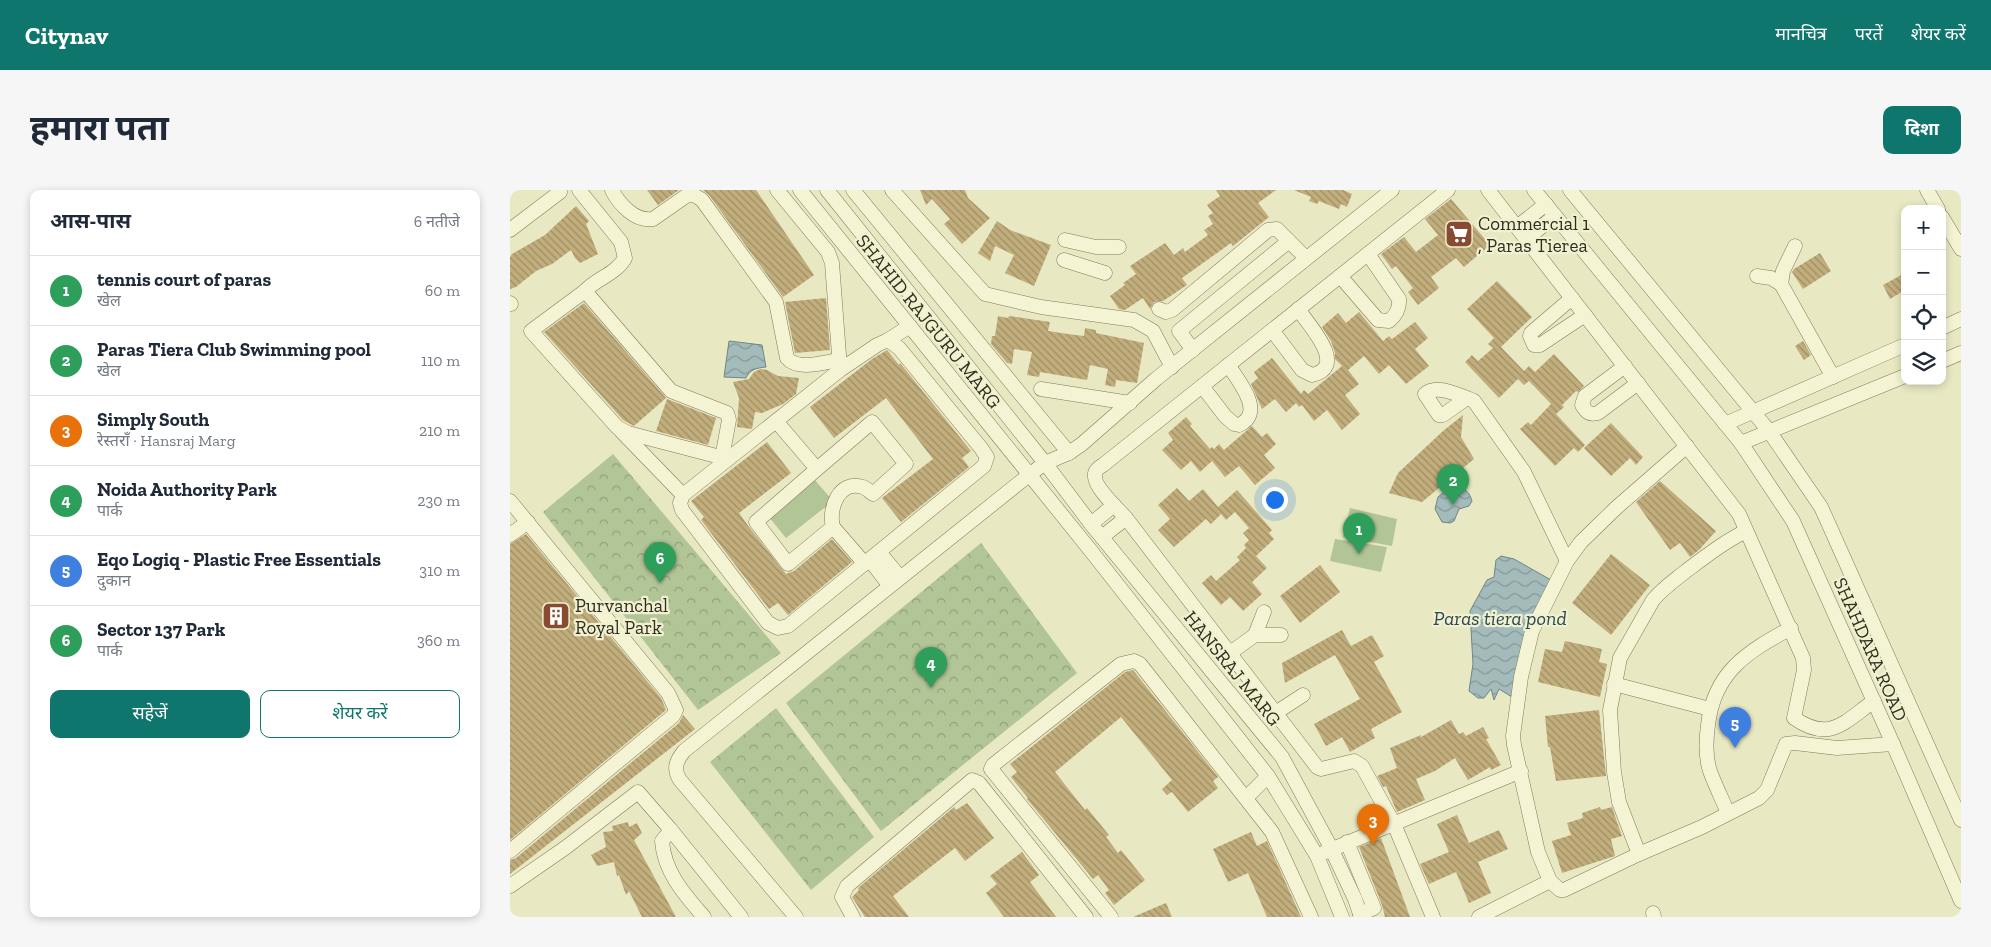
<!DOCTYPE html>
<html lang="hi">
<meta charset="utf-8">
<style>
:root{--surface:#fff;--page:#f6f6f7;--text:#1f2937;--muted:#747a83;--line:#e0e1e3;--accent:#0f766e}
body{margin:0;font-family:"Zilla Slab","Noto Sans Devanagari",serif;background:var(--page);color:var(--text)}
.controls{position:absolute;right:15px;top:15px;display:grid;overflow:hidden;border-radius:10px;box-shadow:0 2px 8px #0003}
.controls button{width:45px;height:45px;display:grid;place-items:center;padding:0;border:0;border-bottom:1px solid var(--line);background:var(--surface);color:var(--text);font:25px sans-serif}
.you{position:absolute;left:764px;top:309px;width:18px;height:18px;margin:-12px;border:4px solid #fff;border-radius:50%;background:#1a73e8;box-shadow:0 0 0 8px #1a73e833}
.badge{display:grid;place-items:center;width:32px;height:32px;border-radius:50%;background:var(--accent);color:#fff;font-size:16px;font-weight:700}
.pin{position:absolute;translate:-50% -41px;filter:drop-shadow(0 1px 2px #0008)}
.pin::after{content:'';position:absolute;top:26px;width:18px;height:15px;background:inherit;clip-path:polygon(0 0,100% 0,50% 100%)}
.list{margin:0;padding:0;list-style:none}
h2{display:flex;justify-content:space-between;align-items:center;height:65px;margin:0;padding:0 20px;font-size:21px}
h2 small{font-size:16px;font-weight:400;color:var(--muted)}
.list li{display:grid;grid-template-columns:32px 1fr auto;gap:15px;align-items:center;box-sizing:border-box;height:70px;padding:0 20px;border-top:1px solid var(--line)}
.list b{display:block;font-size:19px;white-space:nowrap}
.list p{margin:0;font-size:16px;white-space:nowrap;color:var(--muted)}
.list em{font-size:16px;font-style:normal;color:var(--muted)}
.actions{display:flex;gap:10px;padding:15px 20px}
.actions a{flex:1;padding:11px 0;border:1px solid var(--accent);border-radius:10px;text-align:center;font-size:18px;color:var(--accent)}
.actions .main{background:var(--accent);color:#fff}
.icon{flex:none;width:28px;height:28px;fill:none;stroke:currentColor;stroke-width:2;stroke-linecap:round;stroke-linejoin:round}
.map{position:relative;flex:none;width:1451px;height:727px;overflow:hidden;border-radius:10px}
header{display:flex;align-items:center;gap:30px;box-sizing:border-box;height:70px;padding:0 25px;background:var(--accent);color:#fff}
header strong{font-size:24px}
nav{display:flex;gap:28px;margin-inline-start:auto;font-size:18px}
.intro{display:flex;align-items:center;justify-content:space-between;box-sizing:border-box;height:120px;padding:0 30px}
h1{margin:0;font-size:35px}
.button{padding:12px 22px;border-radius:10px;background:var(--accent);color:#fff;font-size:18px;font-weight:700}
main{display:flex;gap:30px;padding:0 30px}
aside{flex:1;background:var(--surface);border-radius:10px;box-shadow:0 2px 8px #0003}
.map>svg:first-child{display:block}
</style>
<header>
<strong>Citynav</strong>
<nav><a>मानचित्र</a><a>परतें</a><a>शेयर करें</a></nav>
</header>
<div class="intro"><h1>हमारा पता</h1><a class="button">दिशा</a></div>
<main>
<aside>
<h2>आस-पास<small>6 नतीजे</small></h2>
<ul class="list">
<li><span class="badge" style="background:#2e9e5b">1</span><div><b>tennis court of paras</b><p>खेल</p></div><em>60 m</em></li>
<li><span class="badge" style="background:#2e9e5b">2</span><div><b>Paras Tiera Club Swimming pool</b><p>खेल</p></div><em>110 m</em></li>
<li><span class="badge" style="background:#e8710a">3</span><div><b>Simply South</b><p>रेस्तराँ · Hansraj Marg</p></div><em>210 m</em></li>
<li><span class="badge" style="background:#2e9e5b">4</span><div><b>Noida Authority Park</b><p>पार्क</p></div><em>230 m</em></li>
<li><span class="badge" style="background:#3f7fe0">5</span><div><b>Eqo Logiq - Plastic Free Essentials</b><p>दुकान</p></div><em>310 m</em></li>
<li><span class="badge" style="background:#2e9e5b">6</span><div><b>Sector 137 Park</b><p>पार्क</p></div><em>360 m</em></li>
</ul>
<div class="actions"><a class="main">सहेजें</a><a>शेयर करें</a></div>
</aside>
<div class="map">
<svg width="1451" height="727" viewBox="0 0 1451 727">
<defs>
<pattern id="forest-crowns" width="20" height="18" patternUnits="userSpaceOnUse" patternTransform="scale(1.25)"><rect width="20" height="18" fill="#b2c597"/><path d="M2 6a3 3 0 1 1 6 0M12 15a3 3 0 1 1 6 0" fill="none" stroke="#91a07b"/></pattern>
<pattern id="water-waves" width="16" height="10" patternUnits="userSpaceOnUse" patternTransform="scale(1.25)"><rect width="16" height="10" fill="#a4bbbb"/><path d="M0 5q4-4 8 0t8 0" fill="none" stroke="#869897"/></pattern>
<pattern id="building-back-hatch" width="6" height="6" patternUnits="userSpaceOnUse" patternTransform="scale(1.25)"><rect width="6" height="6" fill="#c2ae7c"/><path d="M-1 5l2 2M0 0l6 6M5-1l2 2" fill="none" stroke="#9e8e65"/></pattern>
</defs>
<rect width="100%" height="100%" fill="#e8e8c2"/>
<g fill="url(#forest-crowns)">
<path d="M103,264l168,199 -83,57 -155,-198z"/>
<path d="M471,353l96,130 -196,158 -95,-128z"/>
<path d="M266,518l98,129 -63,53 -101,-128z"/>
</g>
<g fill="#b2c597">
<path d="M304,289l19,22 -47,37 -17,-21z"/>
<path d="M840,318l47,11 -5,27 -49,-9z"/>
<path d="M825,349l52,8 -6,25 -51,-11z"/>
</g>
<g fill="url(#water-waves)" stroke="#6c8688">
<path d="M219,151l33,4 4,22c-9,1 -16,2 -20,11l-22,-1z"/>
<path d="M941,296c11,0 18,4 21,15l-3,5 -10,3 -5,12 -4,2 -8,-1 -7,-13 3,-12z"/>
<path d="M991,366l13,3 37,21 -15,28 -6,17 -18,72 -13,-8 -5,11 -3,-11 -7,9h-6l-9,-7 4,-27 -3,-53 17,-31 7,-3 2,-17z"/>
</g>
<g fill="url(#building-back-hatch)">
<path d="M137,0h32l-21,15z"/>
<path d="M193,0h53l58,85 -31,22 -74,-102z"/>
<path d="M410,0h45l3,8 22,20 -28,26 -18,-20 6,-5 -18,-20 -6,6z"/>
<path d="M706,0h60l-18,13 11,14 -36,29 -2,-3 -49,35 5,7 -24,16 -9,1 -4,7 -7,-11 -18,12 -6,-1 -9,-13 15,-11 -2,-2 13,-9 -6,-8 35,-23 9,12 9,-7 2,4 23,-17 -4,-5 9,-6 -5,-8 5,-3 -6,-8 13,-9z"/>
<path d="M784,0h49l9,4 -5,13 -6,-3 -2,5 -20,-8 -2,3 -8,-3 2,-4z"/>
<path d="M941,9l39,46 -26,22 -8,-9 -25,19 8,11 -21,17 -10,-13 5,-4 -17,-22 -4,3 -11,-15 23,-17 12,15 22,-17 -13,-16z"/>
<path d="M66,16l13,15 -3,3 12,30 -18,9 -5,-5 -4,-8 -19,14 -16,7 -20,16 -6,2v-32l2,-3 33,-19z"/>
<path d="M487,31l13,9 41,15 -17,41 -29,-13 9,-18 -19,-9 -5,15 -12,-8z"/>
<path d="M1310,63l11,18 -28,18 -11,-17 2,-3z"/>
<path d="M1395,83v17l-15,9 -7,-14z"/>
<path d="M987,91l35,36 -31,30 23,24 5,-5 6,6 19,-18 30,32 -6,6 -2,-1 -14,14 2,2 -8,7 29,31 -7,7 -4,-4 -19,18 -35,-37 8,-7 3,3 20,-21 -22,-23 -5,4 -6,-6 -19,19 -34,-36 7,-7 6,6 15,-13 -5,-4 6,-6 -27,-29z"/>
<path d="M316,108l4,52 -35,3 -10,-51z"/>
<path d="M74,113l82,95 -32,28 -11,-6 -79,-88z"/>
<path d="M849,122l24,29 6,-5 3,3 23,-17 13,16 -13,11 14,17 -23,18 -17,-19 -10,9 -15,-18 -16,14 11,14 -14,11 15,19 -18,16 -15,-20 -13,11 -12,-16 -3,2 -3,-4 -10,9 -11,-13 -13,10 -11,-25 7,-6 -4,-6 18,-14 29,36 3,-4 4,4 34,-28 -7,-7v-6l-4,-12 -9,-14 16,-14 8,10z"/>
<path d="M488,126l10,2 1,-2 41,6 -2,9 20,3 16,2 1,-8 11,2v3l48,10 -7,40 -21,-3 -1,7 -10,-2 3,-16 -18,-4 -3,15 -47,-8 -1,5 -12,-2 5,-23 -18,-3 -2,15 -5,-1 -16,-19 1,-8h3z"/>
<path d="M1293,151l8,14 -7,5 -9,-14z"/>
<path d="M377,160l12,15 1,-2 71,88 -9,7 7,9 -68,55 -19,-24 51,-39 -47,-61 -52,40 -24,-31 62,-48z"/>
<path d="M250,179l7,1 11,6 21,2 -3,16 -13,10 -21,9 -7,-1 -3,17 -15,-2 2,-29 -6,-16 16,-3 5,-7z"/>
<path d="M157,209l49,19 -8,27 -52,-14z"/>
<path d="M953,225l-2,22 13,22 -52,43 -33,-9 9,-20 45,-42z"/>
<path d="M676,227l6,7 -2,2 20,23 2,-2 2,2 5,-5 5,6 28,-24 10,11 5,-4 9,11 -12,11 11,13 -20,17 -16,-19 -14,11 -13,-16 -12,11 -9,-11 -10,9 -19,-20 11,-10 -5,-7z"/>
<path d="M1101,233l32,34 -7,8 -6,-7 -19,18 -27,-28z"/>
<path d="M257,252l24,31 -52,40 10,14 37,47 8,-3 38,-32 20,23 -64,53 -10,-12 -9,6 -68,-89 3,-3 -13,-16z"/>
<path d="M1150,291l56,50 -17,19 -9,7 -10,-14 -10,7 -34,-48z"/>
<path d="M667,298l12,13 14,-12 15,18 19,-17 35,40 -3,3 5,6 -18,17 11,12 -15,14 10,12 -19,17 -13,-14 -9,8 -19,-22 9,-8 5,6 24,-21 -3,-3 9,-9 -2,-3 5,-5 -6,-7 6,-5 -14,-16 -9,8 -5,-6 -10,10 -5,-5 -32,28 -16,-17 12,-11 -12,-14z"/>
<path d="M16,344l135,164 5,12 -156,130v-296z"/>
<path d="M1101,364l39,31 -39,50 -39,-32z"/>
<path d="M810,375l20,27 -40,31 -20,-27z"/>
<path d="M832,440l9,16 21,-11 12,21 -10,6 28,50 -31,17 4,9 -25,14 -8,-15 -16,9 -12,-22 46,-25 -25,-44 -50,28 -3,-20z"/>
<path d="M1055,451l37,8 -3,13 8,2 -7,33 -62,-15 7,-33 17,3z"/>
<path d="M623,480l85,107 -5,4 5,7 -30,24 -16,-20 -5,3 -5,-6 10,-9 -51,-63 -66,55 30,38 2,-2 22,27 -3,2 12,16 3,-3 24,30 -31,25 -9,-12 4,-3 -11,-15 -5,4 -66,-80 1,-1 -17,-21 6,-5 -7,-8 115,-92z"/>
<path d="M1089,520l7,66 -50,5 -6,-34h-2l-3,-31z"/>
<path d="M173,525l12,14 -185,145v-14l6,-2 163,-135z"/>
<path d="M941,530l8,14 4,-2 3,4 17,-9 6,11 -3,1 15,26 -10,5 -1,-3 -22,13 -13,-22 -20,13 -19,8 9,21 -28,12 -11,-26 -3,1 -6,-11 20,-8 -7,-20 31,-13v2z"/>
<path d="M457,613l27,35 -29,23 -10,-13 -62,48 16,21h-44l-13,-20 7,-7 -1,-2 96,-81 2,3z"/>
<path d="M1090,617l1,3 11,-3 6,18 4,11 -11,3 4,17 -53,17 -10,-32 19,-6 -4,-12 16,-5 -1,-5z"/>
<path d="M947,625l12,28 30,-13 9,19 -30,13 13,31 -22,10 -13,-31 -27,12 -9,-20 29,-12 -12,-28z"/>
<path d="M118,632l1,5 8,-4 5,10 -8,7 42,77h-34l-13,-26 -3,4 -7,-20 -2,1 -3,-14 -17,4 -6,-11 15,-8 -3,-15 10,-1 -1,-5z"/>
<path d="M741,642l6,14 10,-5 34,76h-34l-19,-44 -20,9 -15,-33z"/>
<path d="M871,648l29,79h-25l-3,-12 -23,-58z"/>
<path d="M512,662l17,23 -9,7 26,35h-52l-18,-24 11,-9 -7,-8z"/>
<path d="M656,713l6,14h-39z"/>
</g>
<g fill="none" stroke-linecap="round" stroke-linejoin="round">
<defs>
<g id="minor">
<path d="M69,0l42,52 4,16c-9,16 -28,20 -40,33l-54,40 86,96 11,6 100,26"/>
<path d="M102,0c7,14 23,32 41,29l33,-23c8,-2 10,0 16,4l74,102 11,56c11,13 37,4 52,2"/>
<path d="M267,0l51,62 4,11 8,105"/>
<path d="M290,0l291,361 177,225 49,80 25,61"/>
<path d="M317,0l218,273 46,61 191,233 48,89 25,53 6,18"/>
<path d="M343,0l216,263"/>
<path d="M382,0l93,104 56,13 93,13 19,11 19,36"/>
<path d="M978,0l251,324 64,144 1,12 -10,48c36,25 50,4 80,-17"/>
<path d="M1024,0l207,253 52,78 100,223 68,157"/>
<path d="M1060,0l199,241 52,76 140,313"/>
<path d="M1417,0l11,19"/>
<path d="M1432,27l19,32"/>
<path d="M1007,37l29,-23"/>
<path d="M0,40l50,-38"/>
<path d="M1016,49l29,-23"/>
<path d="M555,50l31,7h23"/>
<path d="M1285,56l-12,25 -2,13 52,93"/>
<path d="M554,70l41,13"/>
<path d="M830,86l38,44 11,1c7,-6 11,-12 10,-22l-31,-45"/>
<path d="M1247,86l14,2 10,6"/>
<path d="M75,101l86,100 56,22 2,7 -7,38"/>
<path d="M1062,108l-41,35 -1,3 4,9h6l45,-30"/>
<path d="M0,113l1,1"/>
<path d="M649,119l7,3 6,-2 96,-80 9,-1 29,29"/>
<path d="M1432,138l19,-9"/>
<path d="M762,140l30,40 10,5c37,-8 -4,-51 -14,-66"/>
<path d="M378,150l11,8 82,100 6,9 -3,9 -196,160 -10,2 -10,-5 -86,-113 -2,-7 3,-8 157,-125 37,-25z"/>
<path d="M378,150l22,-14"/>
<path d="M683,160l-14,-19 110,-90"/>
<path d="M1432,171l19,-8"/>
<path d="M1115,176l-40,30 -3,9c5,8 7,10 16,8l40,-30"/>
<path d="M692,196l23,30 9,8 5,1c27,-12 -1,-45 -11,-60"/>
<path d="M531,199l89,14"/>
<path d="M957,208l-24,17h-4l-14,-21c12,-11 36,2 49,7l50,71 43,89"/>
<path d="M266,231l41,48 -61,53 32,42 45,-37c-5,-18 6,-48 30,-40 3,1 7,5 10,7l33,-30 -34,-42 -55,47"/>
<path d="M1215,234l180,-79"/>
<path d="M111,241l62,64"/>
<path d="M1231,253l164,-67"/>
<path d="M1177,256l-71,62 -35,34 -14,19 -35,70 -11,46 -8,59 1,9 24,107 12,29 10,9h4l75,-36 63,-27 57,-29 8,-8 19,-46 9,-1 42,5 56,-4"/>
<path d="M0,311l158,192 8,17 -3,6 -163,135"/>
<path d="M581,334l23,-19"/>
<path d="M323,337l32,37"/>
<path d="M0,345l18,-13"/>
<path d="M592,347l24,-19"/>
<path d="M369,362l21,25"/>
<path d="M360,370l19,25"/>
<path d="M745,445l9,-23"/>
<path d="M720,463l25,-18h26"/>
<path d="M1104,494l96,25"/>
<path d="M767,522l26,-17"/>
<path d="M736,608l22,-22"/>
<path d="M1218,623c-6,-14 -13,-28 -18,-42 -5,-15 -4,-31 -2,-46 6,-53 39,-73 83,-97"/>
<path d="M161,640l-9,11c2,31 23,54 42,76"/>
<path d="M837,652l27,66 -14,6"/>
<path d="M813,663l198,-82"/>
<path d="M1129,664l-20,-52 -5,-30 -4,-62 10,-52 33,-58c10,-12 22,-20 33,-29 20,-15 38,-29 60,-40"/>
<path d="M0,696l55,-38 73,-56 33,38 70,87"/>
<path d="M1143,723l1,4"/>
<path d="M286,727l-116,-137c-7,-11 -4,-19 4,-29l345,-276 16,-12 24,-10 13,-9 74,-65 236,-189"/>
<path d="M343,727l-11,-20 5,-11 125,-106 7,3 107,134"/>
<path d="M601,727l-120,-148 2,-4 128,-101 13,-3 6,3 132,168 39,85"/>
<path d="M923,727l-39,-93 -32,-58 -8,-5 -33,8 -4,-2 -191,-249c-8,-9 -31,-30 -31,-41 -1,-6 3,-9 8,-12l345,-275"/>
<path d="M969,727l71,-36"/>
</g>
</defs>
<use href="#minor" stroke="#807a5b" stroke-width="15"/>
<use href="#minor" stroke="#f4f4d4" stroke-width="14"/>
</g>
<defs>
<symbol id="supermarket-square" viewBox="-11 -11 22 22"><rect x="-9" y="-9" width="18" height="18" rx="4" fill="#884b32" stroke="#f0f1d0"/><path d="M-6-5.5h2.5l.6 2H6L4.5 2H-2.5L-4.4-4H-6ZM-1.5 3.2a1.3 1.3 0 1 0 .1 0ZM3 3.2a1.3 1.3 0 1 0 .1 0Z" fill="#fff"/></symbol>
<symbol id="building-square" viewBox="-11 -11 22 22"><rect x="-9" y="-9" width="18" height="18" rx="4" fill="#884b32" stroke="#f0f1d0"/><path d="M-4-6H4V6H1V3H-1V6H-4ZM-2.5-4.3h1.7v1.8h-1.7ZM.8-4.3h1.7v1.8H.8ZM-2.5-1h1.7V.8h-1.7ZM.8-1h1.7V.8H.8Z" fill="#fff"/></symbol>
</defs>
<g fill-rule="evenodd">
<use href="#supermarket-square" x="933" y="28" width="32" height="32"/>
<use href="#building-square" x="30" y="410" width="32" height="32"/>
</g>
<g text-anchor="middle" stroke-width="4.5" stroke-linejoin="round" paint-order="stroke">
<g font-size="19" fill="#312d1e" stroke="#f0f1d0" text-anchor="start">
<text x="968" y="40">Commercial 1<tspan x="968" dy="22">, Paras Tierea</tspan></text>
<text x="65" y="422">Purvanchal<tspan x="65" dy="22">Royal Park</tspan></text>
</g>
<g font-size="19" fill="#312d1e" stroke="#f0f1d0">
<text transform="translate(419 131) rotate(51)" y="7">SHAHID RAJGURU MARG</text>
<text transform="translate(1361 459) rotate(66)" y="7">SHAHDARA ROAD</text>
<text transform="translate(723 478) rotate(51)" y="7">HANSRAJ MARG</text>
</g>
<g font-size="20" font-style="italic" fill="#2e484f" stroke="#f0f1d0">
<text x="990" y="435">Paras tiera pond</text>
</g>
</g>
</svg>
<div class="controls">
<button>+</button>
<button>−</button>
<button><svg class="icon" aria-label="locate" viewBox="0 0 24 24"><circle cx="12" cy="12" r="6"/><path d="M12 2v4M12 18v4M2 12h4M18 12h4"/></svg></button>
<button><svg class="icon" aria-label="layers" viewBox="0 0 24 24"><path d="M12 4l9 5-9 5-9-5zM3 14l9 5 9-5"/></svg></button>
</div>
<div class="you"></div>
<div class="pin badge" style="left:849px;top:364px;background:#2e9e5b">1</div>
<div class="pin badge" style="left:943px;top:315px;background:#2e9e5b">2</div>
<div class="pin badge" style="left:863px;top:655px;background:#e8710a">3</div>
<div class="pin badge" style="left:421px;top:498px;background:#2e9e5b">4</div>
<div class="pin badge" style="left:1225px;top:558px;background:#3f7fe0">5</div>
<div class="pin badge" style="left:150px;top:393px;background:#2e9e5b">6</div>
</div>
</main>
